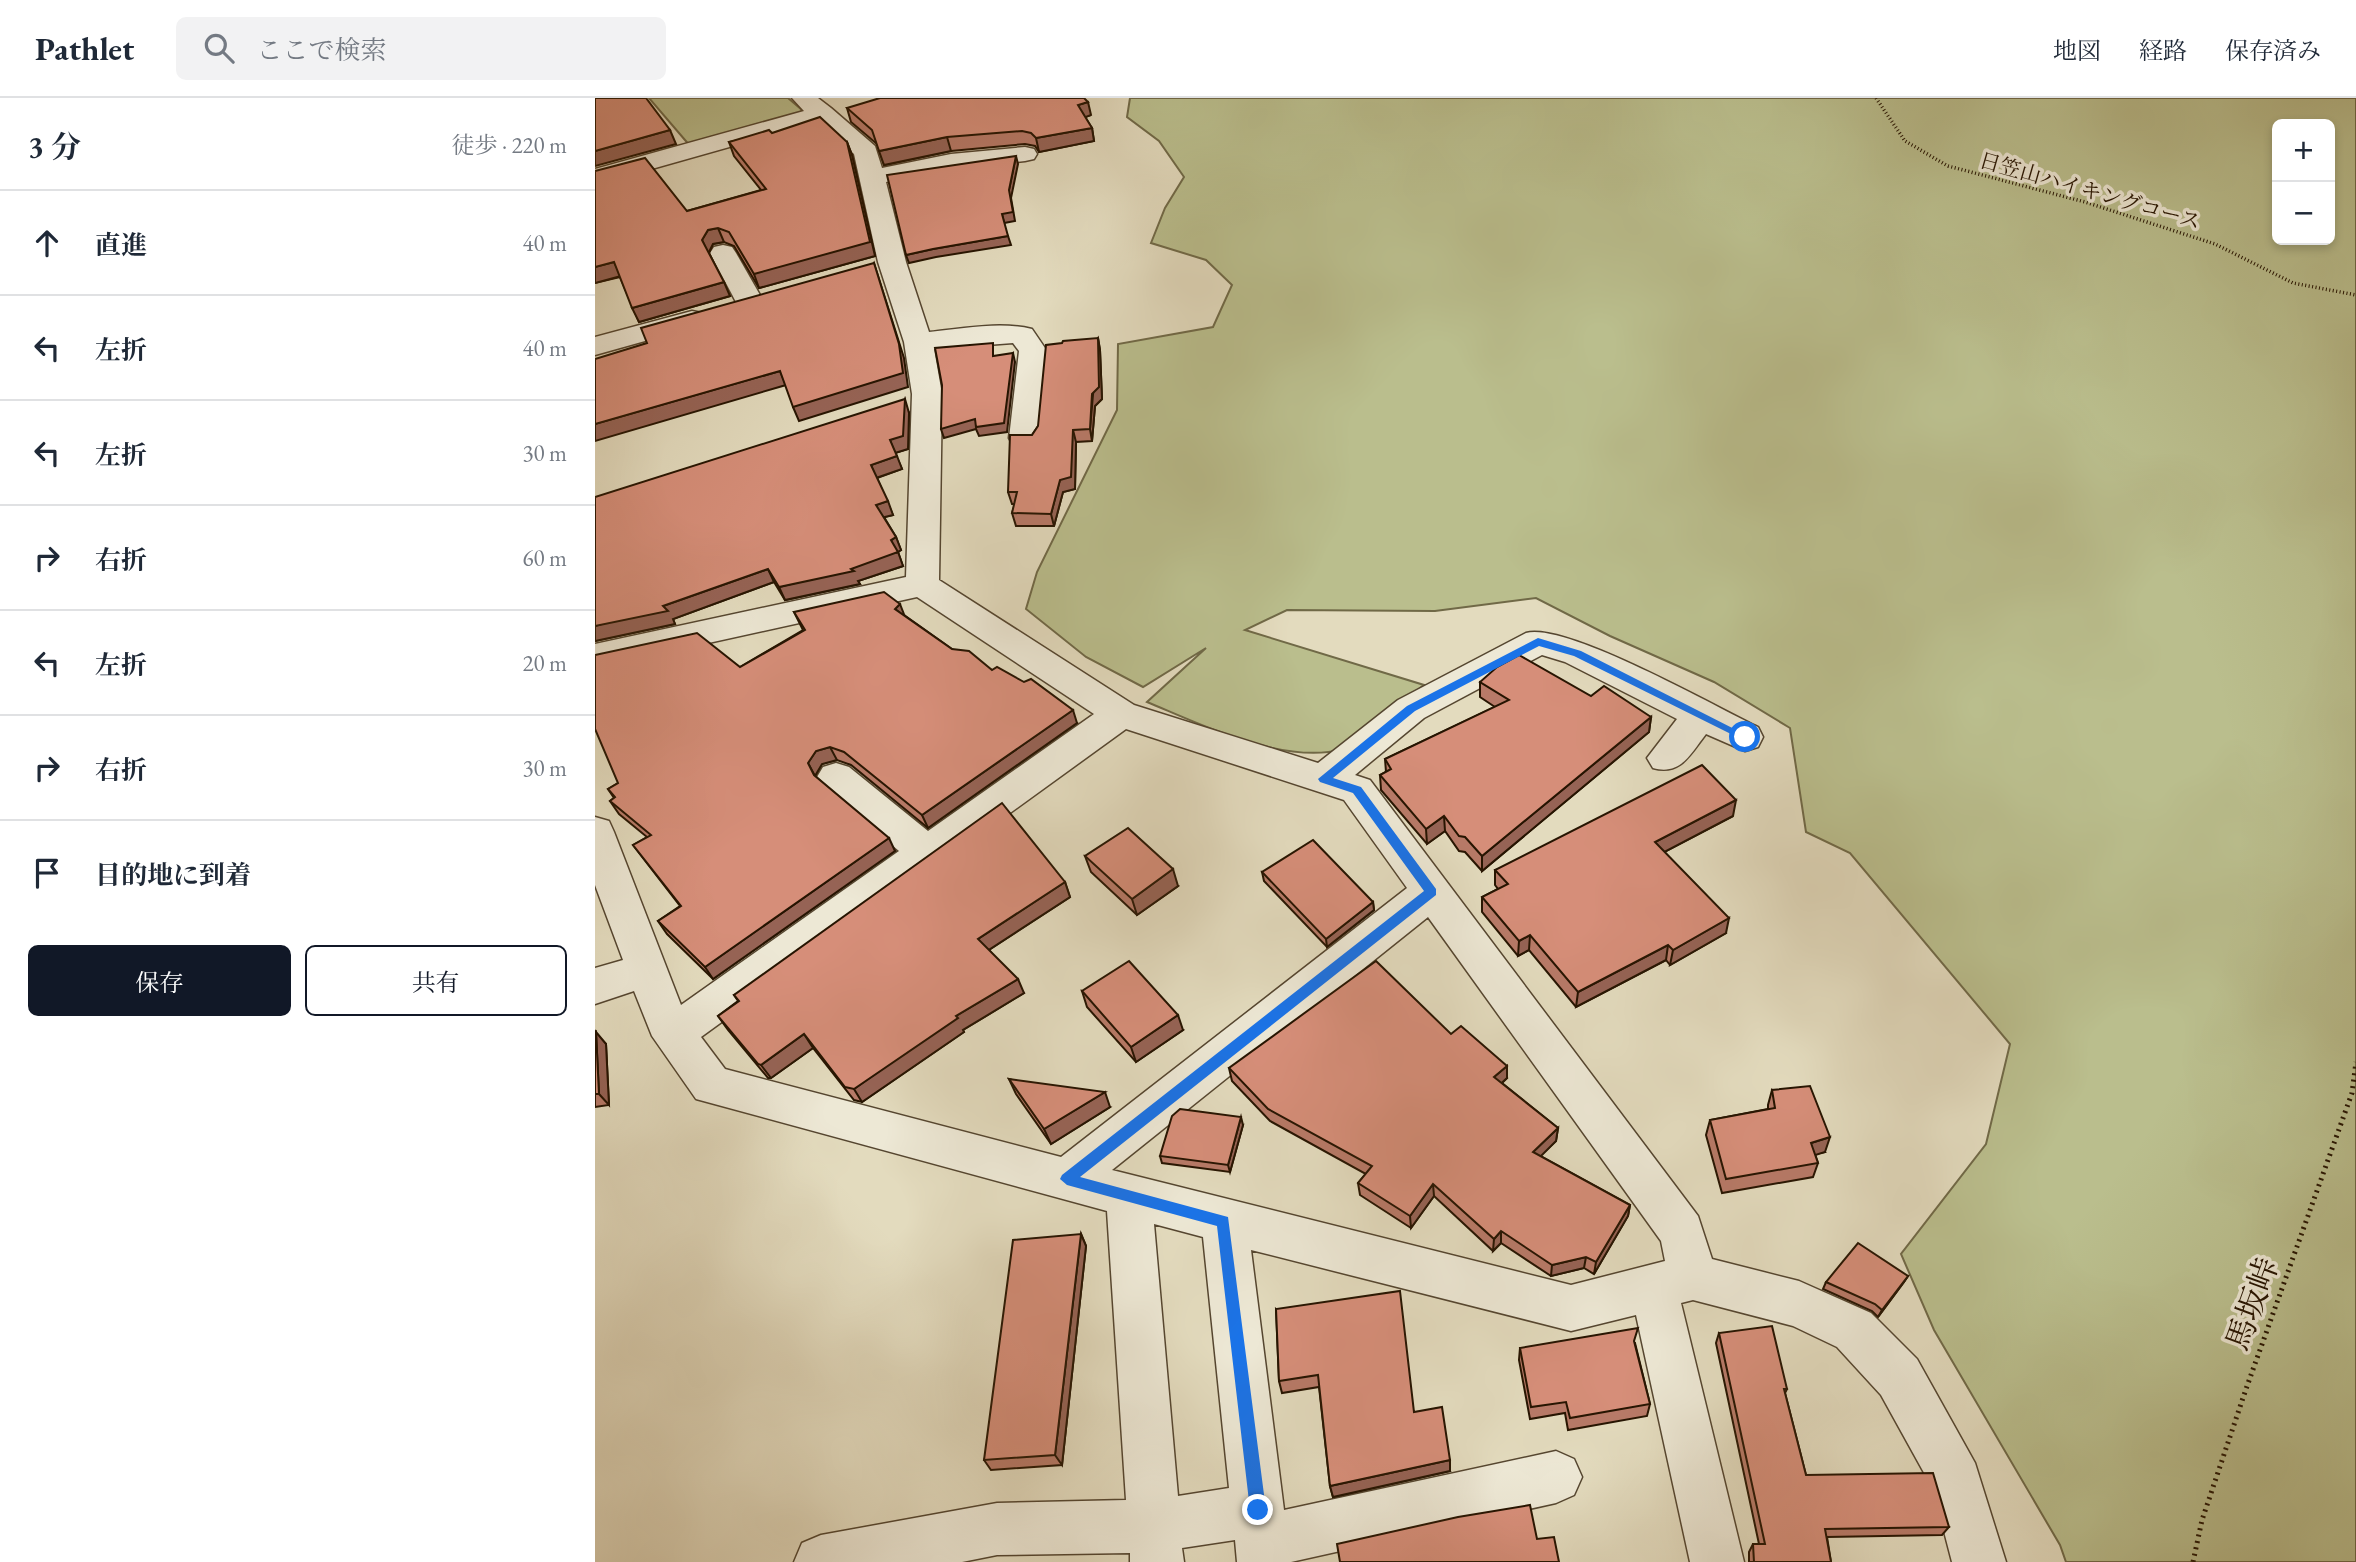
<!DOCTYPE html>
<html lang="ja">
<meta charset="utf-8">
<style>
:root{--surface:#fff;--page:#f2f2f3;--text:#1f2937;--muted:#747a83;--line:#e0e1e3;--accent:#111827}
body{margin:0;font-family:"EB Garamond","Noto Serif JP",serif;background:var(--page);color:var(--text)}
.controls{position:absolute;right:21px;top:21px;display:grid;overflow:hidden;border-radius:10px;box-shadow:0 4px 10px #0003}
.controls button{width:63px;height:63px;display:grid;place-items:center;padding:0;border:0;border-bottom:2px solid var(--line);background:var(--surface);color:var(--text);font:35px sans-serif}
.stop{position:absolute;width:21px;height:21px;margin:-16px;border:5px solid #1a73e8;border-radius:50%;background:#fff}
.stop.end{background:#1a73e8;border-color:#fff;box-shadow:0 2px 7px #0008}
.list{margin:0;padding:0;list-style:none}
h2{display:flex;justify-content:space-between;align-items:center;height:91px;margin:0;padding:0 28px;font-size:30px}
h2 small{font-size:23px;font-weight:400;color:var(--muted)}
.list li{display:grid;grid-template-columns:46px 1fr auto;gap:21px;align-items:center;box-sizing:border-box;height:105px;padding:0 28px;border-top:2px solid var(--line)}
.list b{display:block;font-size:26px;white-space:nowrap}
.list em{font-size:23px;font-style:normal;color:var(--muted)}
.actions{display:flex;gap:14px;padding:21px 28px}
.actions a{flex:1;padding:16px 0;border:2px solid var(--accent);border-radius:10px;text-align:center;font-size:24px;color:var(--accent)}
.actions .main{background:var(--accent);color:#fff}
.icon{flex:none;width:38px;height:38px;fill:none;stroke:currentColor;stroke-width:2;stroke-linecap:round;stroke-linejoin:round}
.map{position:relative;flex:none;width:1761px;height:1464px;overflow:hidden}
header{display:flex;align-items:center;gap:42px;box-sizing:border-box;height:98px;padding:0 35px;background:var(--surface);border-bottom:2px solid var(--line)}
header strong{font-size:33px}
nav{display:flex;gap:38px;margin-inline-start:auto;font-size:24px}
.search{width:490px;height:63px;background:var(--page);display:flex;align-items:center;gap:18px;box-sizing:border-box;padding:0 24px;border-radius:10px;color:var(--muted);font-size:26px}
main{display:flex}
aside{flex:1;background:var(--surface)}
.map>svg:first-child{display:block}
</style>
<header>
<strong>Pathlet</strong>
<div class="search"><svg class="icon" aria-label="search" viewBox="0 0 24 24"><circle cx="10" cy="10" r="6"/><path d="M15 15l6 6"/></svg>ここで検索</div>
<nav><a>地図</a><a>経路</a><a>保存済み</a></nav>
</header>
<main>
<aside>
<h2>3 分<small>徒歩 · 220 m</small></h2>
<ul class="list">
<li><svg class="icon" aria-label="ahead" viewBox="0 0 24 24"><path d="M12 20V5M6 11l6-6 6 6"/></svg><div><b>直進</b></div><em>40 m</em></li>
<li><svg class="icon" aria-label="left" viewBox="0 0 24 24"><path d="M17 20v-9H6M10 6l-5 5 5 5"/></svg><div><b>左折</b></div><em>40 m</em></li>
<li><svg class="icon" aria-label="left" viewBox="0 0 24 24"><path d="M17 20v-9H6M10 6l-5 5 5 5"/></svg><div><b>左折</b></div><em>30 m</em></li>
<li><svg class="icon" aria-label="right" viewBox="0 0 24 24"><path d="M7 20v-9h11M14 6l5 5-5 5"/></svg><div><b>右折</b></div><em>60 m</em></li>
<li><svg class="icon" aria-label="left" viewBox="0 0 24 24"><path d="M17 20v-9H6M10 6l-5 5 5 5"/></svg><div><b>左折</b></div><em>20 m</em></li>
<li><svg class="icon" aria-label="right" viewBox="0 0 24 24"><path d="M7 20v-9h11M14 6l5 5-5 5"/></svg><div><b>右折</b></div><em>30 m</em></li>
<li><svg class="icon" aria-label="arrive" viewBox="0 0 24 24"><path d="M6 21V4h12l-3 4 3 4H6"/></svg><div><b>目的地に到着</b></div></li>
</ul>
<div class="actions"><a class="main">保存</a><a>共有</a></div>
</aside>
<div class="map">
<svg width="1761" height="1464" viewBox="0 0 1761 1464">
<rect width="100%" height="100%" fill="#e3dbbe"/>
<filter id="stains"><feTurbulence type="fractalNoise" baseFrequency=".00286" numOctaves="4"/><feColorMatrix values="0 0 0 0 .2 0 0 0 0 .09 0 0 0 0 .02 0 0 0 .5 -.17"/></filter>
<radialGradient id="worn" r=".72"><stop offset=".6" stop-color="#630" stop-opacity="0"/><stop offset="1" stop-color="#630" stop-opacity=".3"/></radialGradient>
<g fill="#babe8d" stroke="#706947" stroke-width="2" fill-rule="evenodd">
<path d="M54,0h139l14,12 -5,7 -106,30z"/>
<path d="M535,0h1226v1464h-290l-6,-17 -126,-215 -33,-76 85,-110 24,-100 -160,-191 -44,-21 -16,-104 -76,-46 -104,-46 -74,-38 -101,13 -148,-1 -42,20 179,55c-16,12 -32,24 -46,37 -5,5 -8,13 -13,17 -57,39 -162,-14 -218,-37l59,-54 -63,39 -57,-30 -60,-48 11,-37 80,-162 1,-66 95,-17 19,-42 -26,-25 -55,-17 14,-35 19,-31 -25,-36 -32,-24zM1682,26h53v116h-53z"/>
</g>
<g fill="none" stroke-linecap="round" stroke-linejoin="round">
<defs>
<g id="street">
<path d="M197,0h26l13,10 44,38 7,22 69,-14 74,-7 9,2 3,5 -3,5 -9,2 -74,9 -65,12 20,80 23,70c33,-3 70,-11 103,-3l15,22 -8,87 -4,7 -11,2 -11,-2 -4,-7 10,-87 -6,-8 -79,6 8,45 -3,186 195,125 184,58 80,-63 128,-67c40,-11 188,73 232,94l5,10 -5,10 -13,4 -39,-17c-15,19 -25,42 -53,34l-6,-10 30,-39 -112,-57 -23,-7 -118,63 -69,57 15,5 328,436 14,43 87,22 72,32 46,46 58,104 31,99h-54l-19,-73 -52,-94 -44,-48 -44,-21 -100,-26 -12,3 63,259h-54l-54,-247 -65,16 -320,-81 33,260 272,-59 18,8 8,18 -8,18 -18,8 -265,59h-54l-2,-22 -53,8 2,14h-54v-9l-133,2 -35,7h-168l8,-19 19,-8 176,-32 129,-3 -19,-289 -411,-112 -44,-63 -18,-45 -39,13v-36l28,-8 -28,-75v-68l14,4 5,11 67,173 218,-154 -76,-64 -6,-10 6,-10 13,-4 13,4 79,64 166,-117 -177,-117 -322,71v-24l311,-67 6,-183 -8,-52 -26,-80 -24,-108 -36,-32 -223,63v-16l209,-58zM531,631l218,71 63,88 -346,269 -336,-88 -24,-32zM833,819l233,324 4,20 -94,24 -459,-115zM559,1126l49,13 26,251 -51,8z"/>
<path d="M128,147l9,2 4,6 28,49 -4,6 -10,2 -10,-2 -4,-6 -26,-49 4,-6z"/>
<path d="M97,213l10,2 4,6 -4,6 -107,30v-18z"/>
</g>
</defs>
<use href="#street" stroke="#554630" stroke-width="3"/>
<path stroke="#261401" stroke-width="3.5" stroke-dasharray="1 2.5" stroke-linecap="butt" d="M1281,0l29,43 43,25 137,36 130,42 78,39 63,12"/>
<path stroke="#261401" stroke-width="5" stroke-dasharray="2 4.5" stroke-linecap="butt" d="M1598,1464l9,-42 44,-131 106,-296 4,-31"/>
<use href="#street" fill="#ede8d5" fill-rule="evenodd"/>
</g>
<g fill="#b87a68" stroke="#261401" stroke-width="2">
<path d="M252,10l244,7 -6,2 7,11 2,13 -55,11 -4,-6 -10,-2 -74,7 -67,14 -7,-21 -26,-22z"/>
<path d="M177,35l75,9 5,13 23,101 -116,32 -25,-42 -10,-4 -11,2 -4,9 21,43 -91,26 -19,-45 -25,6v-112l92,40 74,-21 -27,-34 -5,-14z"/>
<path d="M503,240l2,12 2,49 -7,7 -3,35 -16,1 -1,47 -12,3 -9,34h-38l-4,-13 3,-9h-3l-4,-12 24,-57z"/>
<path d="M314,315l-1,36 -13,4 7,16 -25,9 16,37 -9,2 12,20 5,13 -3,2 5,14 -45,15 2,3 -75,16 -11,-18 -101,37 2,5 -80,17z"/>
<path d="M199,514l110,3 48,34 40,21 85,53 -149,105 -77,-63 -14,-5 -15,4 -7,12 80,75 -182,128 -46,-45 -9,-13 22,-15 -47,-61 14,-8 -28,-23 -9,-13 4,-3 -6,-9 10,-6 122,-116 63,-37z"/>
<path d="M885,584l111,14 60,21 -2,15 -167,139 -17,-19 -6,-1 -14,-20 -18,13 -46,-54 -1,-15 6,-3 -1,-13 110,-52 -15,-10z"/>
<path d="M1138,718l-69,36 62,81 -56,32 -4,-5 -90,47 -47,-57 -11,6 -36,-44v-15l16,-8 -3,-4v-15z"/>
<path d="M490,758l93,30 -41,29 -46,-43z"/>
<path d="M667,774l111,30 1,8 -47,37 -63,-66z"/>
<path d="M470,784l5,15 -81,53 35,43 -61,37 1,2 -102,70 -8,-2 -41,-52 -42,30h-3l-40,-48 -10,-14 20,-15 -4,-6z"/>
<path d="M487,893l101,39 -47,32 -49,-55z"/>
<path d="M0,935l11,11 3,61 -14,2z"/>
<path d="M856,936l56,44 -5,5 56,45 -2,13 -16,15 90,49 -2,11 -34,58 -10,-6 -33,8 -50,-33 -8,8 -59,-55 -23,32 -51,-33 -2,-12 8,-9 -96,-53 -38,-40 -3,-13z"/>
<path d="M414,981l101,28 -59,37 -35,-50z"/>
<path d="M1177,992l53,62 -10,2 3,9 -5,14 -91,16 -16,-58 4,-15 58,-11v-4z"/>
<path d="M648,1027l-13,47 -68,-9 -2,-7z"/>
<path d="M486,1136l5,12 -24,219 -71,5 -7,-10z"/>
<path d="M1313,1178l-4,6 -26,35 -6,-6 -49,-22 3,-7z"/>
<path d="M681,1211l138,103 36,59 -117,26 -3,-11 -11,-99 -37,6 -3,-12z"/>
<path d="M1124,1235l68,56 -2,4 21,82 143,52 -7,8 -115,2 4,25h-82v-10l4,-8h6l-43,-201z"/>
<path d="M1040,1245l15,61 -3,12 -79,14 -3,-17 -35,6 -11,-59 1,-12z"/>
</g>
<g fill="#966355" stroke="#261401" stroke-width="2">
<path d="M493,4l3,13 -10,4 -3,-14z"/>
<path d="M497,30l2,13 -55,11 -3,-14z"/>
<path d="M75,32l6,14 -81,22v-15z"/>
<path d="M352,39l4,14 -67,14 -5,-14z"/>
<path d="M252,44l5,13 23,101 -116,32 -5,-14z"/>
<path d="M421,58l2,8 -7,34 4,23 -11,2 -2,-9 7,-24z"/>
<path d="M123,130l6,14 -11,2 -5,10 -6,-14 6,-10z"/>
<path d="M413,138l3,9 -75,12 -27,6 -3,-8 27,-6z"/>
<path d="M19,164l7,14 -26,7v-16z"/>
<path d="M279,165l30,95 4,29 -109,34 -6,-14z"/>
<path d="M129,184l6,14 -91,26 -7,-14z"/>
<path d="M503,240l2,12 2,49 -7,7 -3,35 -2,-12z"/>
<path d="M418,255l2,9 -8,70 -28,4 -3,-7 -32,9 -3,-9z"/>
<path d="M185,273l6,14 -191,56v-17z"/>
<path d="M310,301l4,14 -1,36 -13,4 -5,-13z"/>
<path d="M478,332l3,12 -1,47 -12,3 -9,34 -3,-12z"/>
<path d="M302,358l5,13 -26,9 -5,-13z"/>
<path d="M293,403l5,14 -12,3 -5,-13z"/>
<path d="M301,439l5,13 -5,3 2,-1 5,14 -45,15 2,3 -75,16 -6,-13 72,-18z"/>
<path d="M173,471l6,13 -101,37 2,5 -80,17v-15l68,-20z"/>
<path d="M305,506l5,13 -10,-8z"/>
<path d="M478,612l4,13 -149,105 -6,-13z"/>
<path d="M1056,619l-2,15 -167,139v-15z"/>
<path d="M235,649l7,13 -15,4 -7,12 -7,-13 8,-12z"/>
<path d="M1141,702l-3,16 -80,42 2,-16z"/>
<path d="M849,718l1,15 -18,13 -1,-15z"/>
<path d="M294,740l6,13 -182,128 -8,-12z"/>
<path d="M578,771l5,17 -41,29 -5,-16z"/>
<path d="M470,784l5,15 -86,56 -6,-14z"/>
<path d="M778,804l1,8 -47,37 -1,-8z"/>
<path d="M1134,820l-3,15 -56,32 3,-15z"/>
<path d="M935,837l-1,15 -11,6 1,-15z"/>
<path d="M1073,847l-2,15 -90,47 2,-15z"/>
<path d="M423,881l6,14 -61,37 1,2 -102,70 -8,-13 102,-73z"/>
<path d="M583,917l5,15 -47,32 -5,-15z"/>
<path d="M1,934l10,12 3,61 -10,-11z"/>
<path d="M209,936l9,14 -42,30 -10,-13z"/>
<path d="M912,968v12l-13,12v-13z"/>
<path d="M510,994l5,15 -59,37 -7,-15z"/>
<path d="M646,1019l2,8 -13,47 -2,-7z"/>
<path d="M963,1030l-2,13 -24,24 1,-13z"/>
<path d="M1235,1039l-5,15 -19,6 5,-15z"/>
<path d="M838,1086l1,12 -23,32 -1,-12z"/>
<path d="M1035,1107l-2,11 -34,58 2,-12z"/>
<path d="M906,1133v12l-8,8 1,-12z"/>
<path d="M486,1136l5,12 -24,219 -7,-10z"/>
<path d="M991,1159l-2,11 -33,8 1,-11z"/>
<path d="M1313,1178l-4,6 -26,35 4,-7z"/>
<path d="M855,1362v11l-117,26 -3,-11z"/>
</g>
<g fill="#d68e79" stroke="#261401" stroke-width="2">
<path d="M0,0h51l24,32 -75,21z"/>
<path d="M285,0h204l4,4 -10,3 14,23 -56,10 -5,-5 -9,-2 -75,6 -68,14 -7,-21 -25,-22z"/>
<path d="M225,19l27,25 23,100 -116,32 -25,-42 -11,-4 -10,2 -6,10 22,42 -92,26 -18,-46 -19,5v-96l50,-13 42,53 79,-22 -37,-47 40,-12 3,3z"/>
<path d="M421,58l-7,34 4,22 -11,2 6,22 -75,13 -27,6 -19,-80z"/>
<path d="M279,165l25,81 4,29 -110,34 -13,-36 -185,53v-65l52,-16 -6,-15z"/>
<path d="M503,240l1,49 -7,7 -2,35 -17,1 -2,47 -11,3 -9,34 -39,-1 5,-21h-9l2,-57h22l6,-9 8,-81 16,-2 1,-2z"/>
<path d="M398,245v13l20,-3 -9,70 -28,4 -1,-8 -34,10 1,-44 -7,-37z"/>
<path d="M310,301l-2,37 -13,4 7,16 -26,9 17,36 -12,4 20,32 -5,3 7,12 -47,17 3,2 -75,16 -11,-18 -105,37 5,5 -73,15v-129z"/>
<path d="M289,494l16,12 -5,5 57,40 17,2 23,19 5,-3 27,15 7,-3 42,31 -151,105 -78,-63 -14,-5 -14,4 -8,12 6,12 75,63 -184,129 -47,-46 23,-15 -48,-61 18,-10 -41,-34 5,-4 -7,-8 10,-6 -23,-54v-74l102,-22 43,34 65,-37 -11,-18z"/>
<path d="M924,557l72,41 13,-10 47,31 -169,139 -17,-19 -6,-1 -15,-20 -18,13 -46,-54 11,-6 -6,-10 124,-59 -29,-18 17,-15z"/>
<path d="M1107,667l34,35 -81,42 74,76 -56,32 -5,-5 -90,47 -48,-57 -11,6 -37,-44 26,-13 -13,-14z"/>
<path d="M407,705l63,79 -87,57 40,40 -62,37 2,2 -104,71 -9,-2 -41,-53 -43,31 -3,-1 -40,-48 21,-15 -5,-6z"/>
<path d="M533,730l45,41 -41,30 -47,-43z"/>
<path d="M718,742l60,62 -47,37 -64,-67z"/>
<path d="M534,863l49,54 -47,32 -49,-56z"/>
<path d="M781,863l75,73 10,-8 46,40 -13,11 64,51 -25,24 97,53 -34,57 -10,-5 -34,8 -51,-34 -7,8 -61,-55 -23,32 -52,-33 14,-17 -104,-57 -39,-41z"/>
<path d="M1,934l3,62h-4v-61z"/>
<path d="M414,981l96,13 -61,37z"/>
<path d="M1215,988l20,51 -19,6 7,20 -92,16 -16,-59 65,-12 -3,-18z"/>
<path d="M585,1011l61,8 -13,48 -68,-9 12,-40z"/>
<path d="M486,1136l-26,221 -71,5 29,-220z"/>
<path d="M1263,1145l50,33 -26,34 -7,-6 -49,-22z"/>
<path d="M805,1193l14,121 28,-5 8,53 -120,26 -12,-111 -39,6 -3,-72z"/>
<path d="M1177,1228l15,63h-3l22,86 127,-2 16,54 -124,2 6,33h-77l-1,-18h12l-46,-211z"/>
<path d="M1043,1230l-4,13 16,63 -80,14 -4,-16 -35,5 -11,-59z"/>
<path d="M935,1407l7,34 17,-2 5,25h-219l-3,-18 121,-27z"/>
</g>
<path fill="#1a73e8" d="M943,540l43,13 169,86 -2,2h-7l-167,-83 -35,-10 -124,65 -82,67 28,9 75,102v6l-356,282 148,40 38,293 -3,6 -5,2 -6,-2 -2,-6 -33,-284 -150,-41 -7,-6 2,-4 362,-284 -71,-98 -33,-11 -2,-3 89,-73z"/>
<g text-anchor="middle" stroke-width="7" stroke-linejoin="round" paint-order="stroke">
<g font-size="21" fill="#261401" stroke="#ede8d5">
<text transform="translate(1495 93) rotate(16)" y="7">日笠山ハイキングコース</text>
</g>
<g font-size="32" fill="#261401" stroke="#ede8d5">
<text transform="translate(1657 1206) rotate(-70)" y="11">馬坂峠</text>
</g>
</g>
<rect width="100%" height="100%" filter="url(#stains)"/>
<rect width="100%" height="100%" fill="url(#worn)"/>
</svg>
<div class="controls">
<button>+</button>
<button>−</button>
</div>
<div class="stop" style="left:1150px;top:639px"></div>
<div class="stop end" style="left:663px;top:1412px"></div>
</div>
</main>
